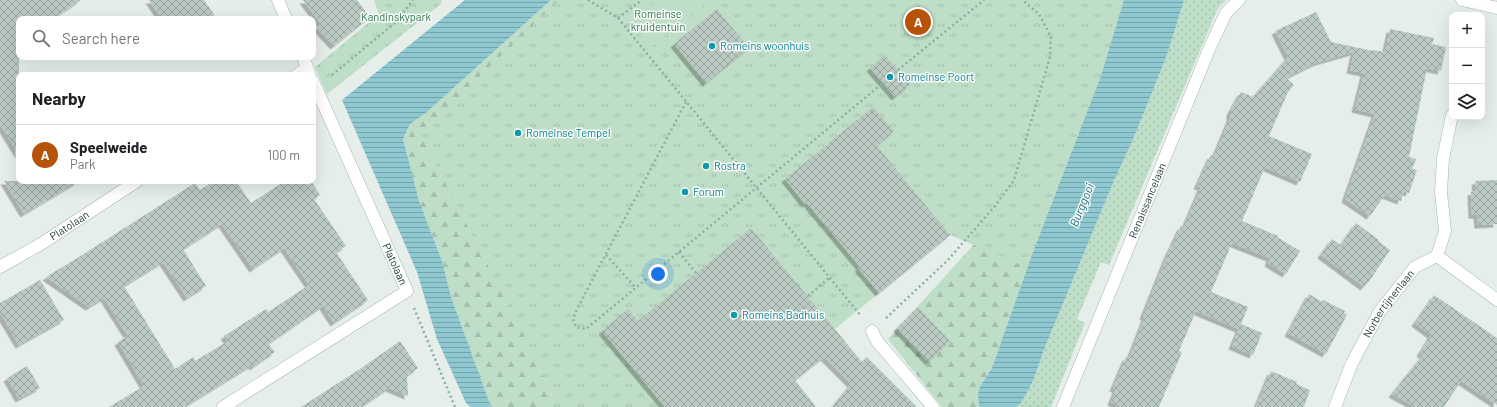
<!DOCTYPE html>
<meta charset="utf-8">
<style>
:root{--surface:#fff;--page:#f2f2f2;--text:#202124;--muted:#757577;--line:#e0e0e0;--accent:#b45309}
body{margin:0;font-family:Barlow,sans-serif;background:var(--page);color:var(--text)}
.controls{position:absolute;right:12px;top:12px;display:grid;overflow:hidden;border-radius:8px;box-shadow:0 4px 16px #0002}
.controls button{width:36px;height:36px;display:grid;place-items:center;padding:0;border:0;border-bottom:1px solid var(--line);background:var(--surface);color:var(--text);font:20px sans-serif}
.you{position:absolute;left:658px;top:274px;width:14px;height:14px;margin:-10px;border:3px solid #fff;border-radius:50%;background:#1a73e8;box-shadow:0 0 0 6px #1a73e833}
.badge{display:grid;place-items:center;width:26px;height:26px;border-radius:50%;background:var(--accent);color:#fff;font-size:13px;font-weight:700}
.pin{position:absolute;translate:-50% -50%;border:2px solid #fff;box-shadow:0 1px 4px #0006}
.list{margin:0;padding:0;list-style:none}
h2{display:flex;justify-content:space-between;align-items:center;height:52px;margin:0;padding:0 16px;font-size:17px}
h2 small{font-size:13px;font-weight:400;color:var(--muted)}
.list li{display:grid;grid-template-columns:26px 1fr auto;gap:12px;align-items:center;box-sizing:border-box;height:60px;padding:0 16px;border-top:1px solid var(--line)}
.list b{display:block;font-size:15px;white-space:nowrap}
.list p{margin:0;font-size:13px;white-space:nowrap;color:var(--muted)}
.list em{font-size:13px;font-style:normal;color:var(--muted)}
.icon{flex:none;width:22px;height:22px;fill:none;stroke:currentColor;stroke-width:2;stroke-linecap:round;stroke-linejoin:round}
.map{position:relative;flex:none;width:1497px;height:407px;overflow:hidden}
.search{position:absolute;background:var(--surface);box-shadow:0 4px 16px #0002;left:16px;top:16px;width:300px;height:44px;display:flex;align-items:center;gap:10px;box-sizing:border-box;padding:0 14px;border-radius:8px;color:var(--muted);font-size:15px}
.panel{position:absolute;background:var(--surface);box-shadow:0 4px 16px #0002;left:16px;top:72px;width:300px;height:112px;border-radius:8px}
.map>svg:first-child{display:block}
</style>
<div class="map">
<svg width="1497" height="407" viewBox="0 0 1497 407">
<defs>
<pattern id="grass-dots" width="8" height="8" patternUnits="userSpaceOnUse"><rect width="8" height="8" fill="#bfdec7"/><path d="M2 2h.1M6 6h.1" fill="none" stroke="#a4c0ac" stroke-width="1.8" stroke-linecap="round"/></pattern>
<pattern id="forest-firs" width="22" height="20" patternUnits="userSpaceOnUse"><rect width="22" height="20" fill="#bfdec7"/><path d="M5 1l3.5 6h-7zM16 11l3.5 6h-7z" fill="#a4c0ac"/></pattern>
<pattern id="park-tufts" width="24" height="20" patternUnits="userSpaceOnUse"><rect width="24" height="20" fill="#bfdec7"/><path d="M3 7l-1-3M5 7V3M7 7l1-3M15 17l-1-3M17 17v-4M19 17l1-3" fill="none" stroke="#a4c0ac"/></pattern>
<pattern id="water-rules" width="6" height="5" patternUnits="userSpaceOnUse"><rect width="6" height="5" fill="#90c8d1"/><path d="M0 2.5h6" fill="none" stroke="#75a4ab"/></pattern>
<pattern id="building-cross-hatch" width="8" height="8" patternUnits="userSpaceOnUse"><rect width="8" height="8" fill="#bbc9c3"/><path d="M0 0l8 8M0 8l8-8" fill="none" stroke="#98a59f"/></pattern>
<filter id="shadow"><feDropShadow dx="-3.5" dy="3.5" stdDeviation="0" flood-color="#0004"/></filter>
</defs>
<rect width="100%" height="100%" fill="#e6eeea"/>
<path fill="url(#grass-dots)" d="M1184,0h42l-9,10 -108,255 -8,-3 -24,57 8,4 -34,84h-34l6,-7 10,-19 12,-34 68,-164 21,-46 33,-82z"/>
<g fill="url(#forest-firs)">
<path d="M551,0h71l-83,365 12,27 1,15h-61l-40,-110 -9,-36 -23,-60 -16,-62 7,-15 17,-12z"/>
<path d="M1124,0l-132,368c-12,17 -14,18 -13,39h-37l-54,-68 110,-121z"/>
</g>
<g fill="url(#park-tufts)">
<path d="M374,0h68l-1,4 -114,90 -12,-27 64,-53z"/>
<path d="M559,0h597l-111,275 -95,-40 -115,94 10,12 -85,66h-208l-1,-15 -12,-27 -119,-231z"/>
</g>
<path fill="#bfdec7" d="M658,0h52l-60,48 -20,-25z"/>
<g fill="url(#water-rules)">
<path d="M465,0h86l-124,112 -17,12 -7,15 16,62 23,60 9,36 40,110h-21l-4,-4 -29,-64 -20,-67 -75,-172z"/>
<path d="M1124,0h60l-17,55 -33,82 -21,46 -68,164 -12,34 -10,19 -6,7h-38l-1,-13 2,-8 12,-18 40,-113 69,-179z"/>
</g>
<g fill="url(#building-cross-hatch)" fill-rule="evenodd" filter="url(#shadow)">
<path d="M0,0h81l-29,19h-33v136l-19,-31z"/>
<path d="M149,0h55l13,19h-55z"/>
<path d="M303,0h54l13,17 -36,29 -17,-18 4,-4z"/>
<path d="M717,9l32,39 -43,35 -32,-39z"/>
<path d="M1316,12l15,30 42,9v-1l12,2 5,-23 44,9 -2,6 14,3 -5,24 -14,-3 -18,89 7,2 -4,10 5,1 -8,23 -5,-2 -3,10 -16,-6 -15,21 -25,-17 30,-85 -20,-5 9,-36 -14,-3 4,-18 -38,11 -30,15 8,7 -6,7 -19,44 43,18 -12,28 -35,-15 -23,54 36,15 -1,1 23,14 -14,23 -18,-11 2,-5 -38,-15 -21,49 37,15 -7,17 21,9 -9,22 -21,-9 7,-17 -43,-18 -17,40 3,1 -23,55h-37l-11,-5 5,-13 -3,-1 13,-31 3,1 16,-41 -2,-1 23,-58 15,-32 3,1 17,-40 -4,-1 14,-31 3,2 16,-39v-6l11,-20 12,5 35,-40 -13,-26z"/>
<path d="M885,55l25,30 -15,12 -25,-29z"/>
<path d="M873,107l21,24 -17,15 73,89 -71,58 -21,-25 2,-1 -53,-64 -2,1 -20,-25z"/>
<path d="M1497,180v44l-19,1 -1,-10h-5l-1,-23 5,-1 -1,-10z"/>
<path d="M4,181h75l-55,33z"/>
<path d="M214,181h22l15,22 34,-22h26l9,14 -6,4 32,47 -10,6 32,48 -34,23 -11,-17 -55,38 7,8 -22,15 -1,-2 -68,42h-75l35,-21 -26,-44 11,-7 -3,-2 -22,-35 -15,9 -43,-30 33,-20 116,-74 5,7zM222,224l31,45 31,-21 25,37 -41,27 -2,-3 -42,27 4,5 -33,20 -2,-4 -18,12 -51,-83 39,-24 24,36 19,-12 -23,-37z"/>
<path d="M1356,223l23,17 -1,1 12,9 -20,30 -6,7 -43,-32 11,-16 9,6z"/>
<path d="M751,228l111,134 5,-5 50,50h-85l19,-23 -27,-27 -29,23 21,27h-151l-63,-76 26,-22 10,12z"/>
<path d="M40,280l24,40 -45,25 -19,-32v-10z"/>
<path d="M1309,294l13,8 1,-2 22,11 -1,2 3,2 -21,39 -38,-21z"/>
<path d="M1434,295l63,43v67l-36,-24 -17,26h-28l-24,-13 31,-39 -3,-2 11,-18 -16,-12z"/>
<path d="M918,307l32,34 -21,21 -32,-34z"/>
<path d="M400,341l18,27 -11,8 1,20 -19,-8 -28,19h-60l59,-38z"/>
<path d="M27,366l13,22 -21,11 -12,-21z"/>
<path d="M1271,371l26,11 -1,2 14,6 -6,17h-48z"/>
</g>
<g fill="none" stroke-linecap="round" stroke-linejoin="round">
<defs>
<path id="service" d="M872,331l5,10 56,66"/>
<g id="minor">
<path d="M278,0l8,19"/>
<path d="M1462,0l35,8"/>
<path d="M303,57l7,18"/>
<path d="M297,75l10,-7"/>
<path d="M1437,256l60,44"/>
<path id="s1" d="M0,267l41,-23 96,-63"/>
<path d="M223,407l184,-116 -94,-210"/>
<path id="s2" d="M1063,407l147,-360 16,-34 13,-13"/>
<path id="s3" d="M1335,407l17,-44 28,-52 35,-44 22,-11 8,-25 -4,-39 2,-33 9,-44"/>
</g>
</defs>
<use href="#service" stroke="#a8b6b1" stroke-width="13"/>
<use href="#minor" stroke="#a8b6b1" stroke-width="13"/>
<g stroke="#87b1a3" stroke-width="2.5" stroke-dasharray="2 3" stroke-linecap="butt">
<path d="M588,0l30,18 243,298"/>
<path d="M618,18l24,-18"/>
<path d="M898,70l86,-70"/>
<path d="M332,75l64,-53 17,-22"/>
<path d="M686,102l-109,207 -4,10 3,8 10,2 297,-246"/>
<path d="M679,252l17,21"/>
<path d="M606,255l30,33"/>
<path d="M808,296l21,-18"/>
<path d="M414,308l41,99"/>
<path d="M886,318l61,-57 48,-55 19,-26 36,-123 1,-20 -12,-23 -17,-14"/>
</g>
<use href="#service" stroke="#fff" stroke-width="12"/>
<use href="#minor" stroke="#fff" stroke-width="12"/>
</g>
<g fill="#0f9aa8" stroke="#f6faf8" stroke-width="1.5">
<circle cx="712" cy="46" r="4"/>
<circle cx="890" cy="77" r="4"/>
<circle cx="518" cy="133" r="4"/>
<circle cx="706" cy="166" r="4"/>
<circle cx="685" cy="192" r="4"/>
<circle cx="734" cy="315" r="4"/>
</g>
<g text-anchor="middle" stroke-width="3" stroke-linejoin="round" paint-order="stroke">
<g font-size="11" fill="#2f764a" stroke="#f6faf8">
<text x="658" y="18">Romeinse<tspan x="658" dy="13">kruidentuin</tspan></text>
<text x="396" y="21">Kandinskypark</text>
</g>
<g font-size="11" fill="#0d838f" stroke="#f6faf8" text-anchor="start">
<text x="720" y="50">Romeins woonhuis</text>
<text x="898" y="81">Romeinse Poort</text>
<text x="526" y="137">Romeinse Tempel</text>
<text x="714" y="170">Rostra</text>
<text x="693" y="196">Forum</text>
<text x="742" y="319">Romeins Badhuis</text>
</g>
<g font-size="11" fill="#254038" stroke="#f6faf8">
<text dy="4" stroke="none"><textPath href="#s2" startOffset="223">Renaissancelaan</textPath></text>
<text dy="4" stroke="none"><textPath href="#s1" startOffset="81">Platolaan</textPath></text>
<text transform="translate(395 264) rotate(66)" y="4">Platolaan</text>
<text dy="4" stroke="none"><textPath href="#s3" startOffset="117">Norbertijnenlaan</textPath></text>
</g>
<g font-size="12" font-style="italic" fill="#1f6d7b" stroke="#f6faf8">
<text transform="translate(1082 205) rotate(-68)" y="4">Burggooi</text>
</g>
</g>
</svg>
<div class="controls">
<button>+</button>
<button>−</button>
<button><svg class="icon" aria-label="layers" viewBox="0 0 24 24"><path d="M12 4l9 5-9 5-9-5zM3 14l9 5 9-5"/></svg></button>
</div>
<div class="you"></div>
<div class="pin badge" style="left:918px;top:22px">A</div>
<div class="search"><svg class="icon" aria-label="search" viewBox="0 0 24 24"><circle cx="10" cy="10" r="6"/><path d="M15 15l6 6"/></svg>Search here</div>
<section class="panel">
<h2>Nearby<small></small></h2>
<ul class="list">
<li><span class="badge">A</span><div><b>Speelweide</b><p>Park</p></div><em>100 m</em></li>
</ul>
</section>
</div>
